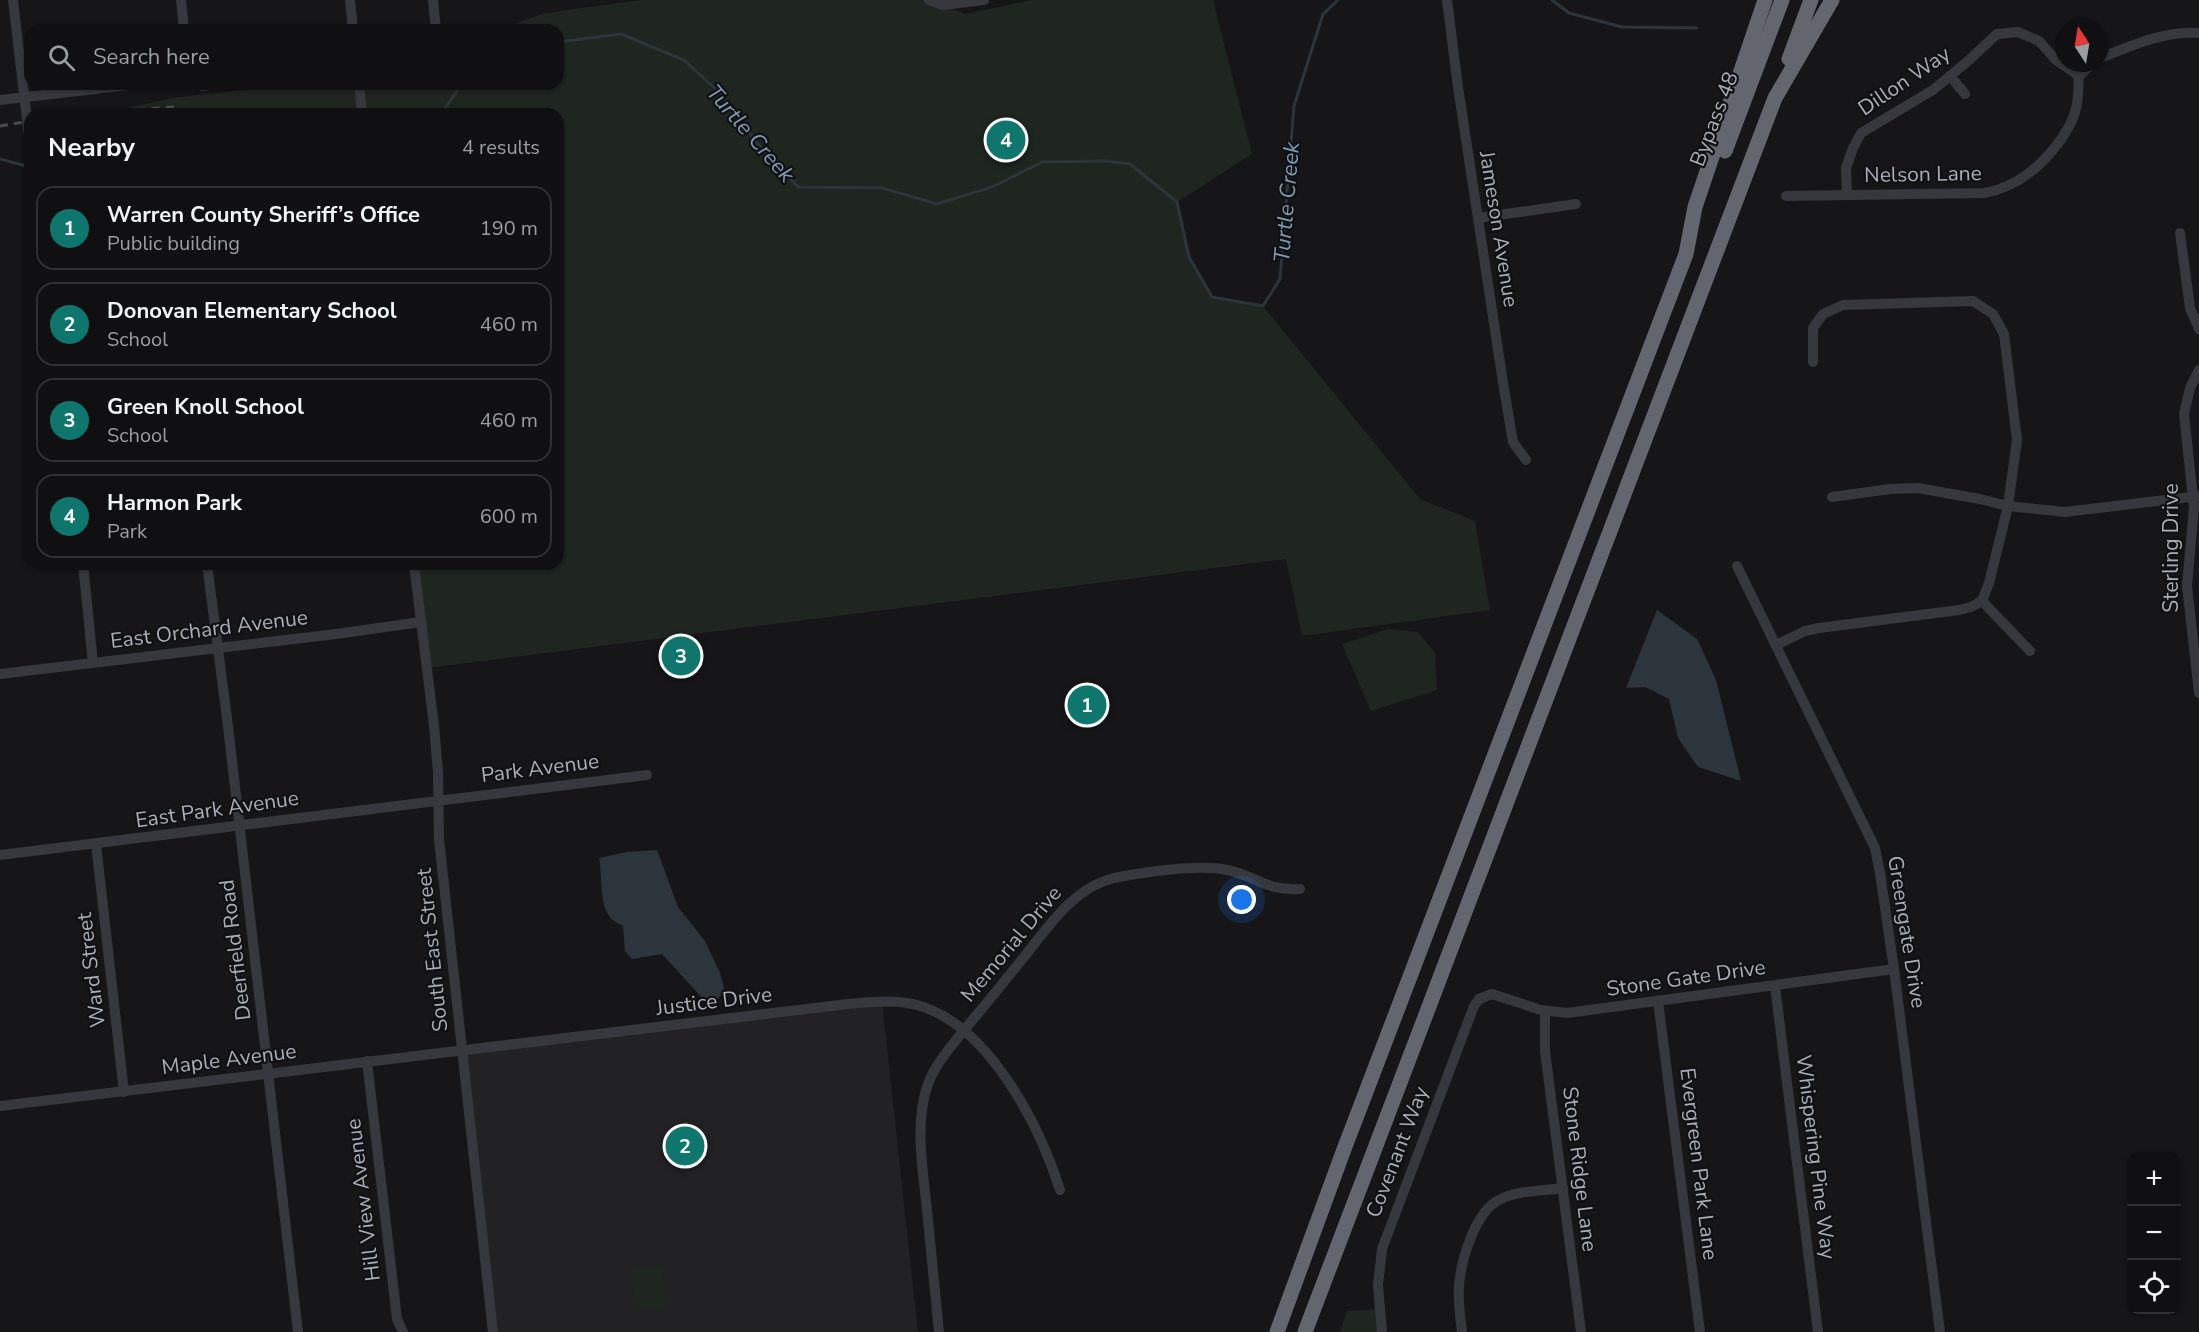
<!DOCTYPE html>
<meta charset="utf-8">
<style>
:root{--surface:#101012;--page:#19191b;--text:#f1f3f6;--muted:#9c9d9f;--line:#303032;--accent:#0f766e}
body{margin:0;font-family:"Nunito Sans",sans-serif;background:var(--page);color:var(--text)}
.controls{position:absolute;right:18px;bottom:18px;display:grid;overflow:hidden;border-radius:12px;box-shadow:0 2px 4px #0004}
.controls button{width:54px;height:54px;display:grid;place-items:center;padding:0;border:0;border-bottom:2px solid var(--line);background:var(--surface);color:var(--text);font:30px sans-serif}
.compass{position:absolute;left:2055px;top:18px;width:54px;height:54px;border-radius:50%;background:var(--surface);box-shadow:0 2px 4px #0004;rotate:348deg}
.you{position:absolute;left:1242px;top:900px;width:21px;height:21px;margin:-15px;border:4px solid #fff;border-radius:50%;background:#1a73e8;box-shadow:0 0 0 9px #1a73e833}
.badge{display:grid;place-items:center;width:39px;height:39px;border-radius:50%;background:var(--accent);color:#fff;font-size:20px;font-weight:700}
.pin{position:absolute;translate:-50% -50%;border:3px solid #fff;box-shadow:0 2px 6px #0006}
.list{margin:0;padding:0;list-style:none}
h2{display:flex;justify-content:space-between;align-items:center;height:78px;margin:0;padding:0 24px;font-size:26px}
h2 small{font-size:20px;font-weight:400;color:var(--muted)}
.list li{display:grid;grid-template-columns:39px 1fr auto;gap:18px;align-items:center;box-sizing:border-box;height:84px;margin:0 12px 12px;padding:0 12px;border:2px solid var(--line);border-radius:18px}
.list b{display:block;font-size:22px;white-space:nowrap}
.list p{margin:0;font-size:20px;white-space:nowrap;color:var(--muted)}
.list em{font-size:20px;font-style:normal;color:var(--muted)}
.icon{flex:none;width:33px;height:33px;fill:none;stroke:currentColor;stroke-width:2;stroke-linecap:round;stroke-linejoin:round}
.map{position:relative;flex:none;width:2199px;height:1332px;overflow:hidden}
.search{position:absolute;background:var(--surface);box-shadow:0 2px 4px #0004;left:24px;top:24px;width:540px;height:66px;display:flex;align-items:center;gap:15px;box-sizing:border-box;padding:0 21px;border-radius:18px;color:var(--muted);font-size:22px}
.panel{position:absolute;background:var(--surface);box-shadow:0 2px 4px #0004;left:24px;top:108px;width:540px;height:462px;border-radius:18px}
.map>svg:first-child{display:block}
</style>
<div class="map">
<svg width="2199" height="1332" viewBox="0 0 2199 1332">
<rect width="100%" height="100%" fill="#161618"/>
<path fill="#222225" d="M882,1002l36,330h-425l-31,-281z"/>
<g fill="#1e261f">
<path d="M641,0h288l36,14 67,-14h181l39,154 -75,48 12,55 23,40 51,9 157,193 55,22 15,89 -188,26 -16,-77 -859,109 -13,-104h144v-450h-459l74,-16 118,-14h267v-54h-60l47,-17z"/>
<path d="M1388,629l30,3 17,21 2,37 -66,21 -29,-67z"/>
<path d="M661,1267l7,40 -31,3 -7,-41z"/>
<path d="M1379,1309l3,23h-42l7,-21z"/>
</g>
<g fill="#2c353c">
<path d="M1657,610l40,29 19,41 25,101 -43,-14 -20,-29 -9,-39 -24,-12 -19,1z"/>
<path d="M657,850l21,57 27,34 15,32 4,15 -6,11 -12,3 -44,-48 -30,5 -7,-8 -2,-25c-28,-10 -19,-46 -24,-68l28,-6z"/>
</g>
<g fill="none" stroke-linecap="round" stroke-linejoin="round">
<g stroke="#2c353c" stroke-width="3">
<path d="M1552,0l17,13 53,14 75,1"/>
<path d="M558,42l63,-8 63,26 38,35 39,53 37,39 84,1 55,16 55,-17 50,-25 64,-1 24,3 47,38 12,55 23,40 51,9 17,-27 14,-173 29,-92 15,-14"/>
<path d="M441,114l19,-27 6,-3"/>
<path d="M0,159l30,8"/>
</g>
<g stroke="#37383d" stroke-width="10">
<path d="M13,0l17,145"/>
<path d="M181,0l3,30"/>
<path d="M350,0l3,30"/>
<path d="M433,0l3,30"/>
<path d="M929,0l14,5 41,-5"/>
<path d="M1447,0l11,87 46,302 9,53 13,18"/>
<path d="M2100,58c31,-12 66,-28 99,-25"/>
<path d="M1950,76l15,18"/>
<path d="M198,84l4,2 20,-2"/>
<path d="M359,84l3,30"/>
<path d="M0,100l138,-16"/>
<path d="M1847,195l-1,-27 7,-20 8,-15 72,-43 35,-29 29,-27 21,-2 21,9 17,19 23,16"/>
<path d="M1786,196l198,-3c35,-6 59,-28 78,-55 6,-10 12,-18 14,-30 3,-10 2,-22 3,-32l14,-13"/>
<path d="M1478,218l98,-14"/>
<path d="M2180,233l10,75 9,21"/>
<path d="M2199,370l-9,18 -6,26 10,93 -7,79 12,107"/>
<path d="M1832,497l58,-8 28,-1 62,11 28,7 57,6 134,-16"/>
<path d="M83,564l10,99"/>
<path d="M207,564l21,162 70,606"/>
<path d="M414,564l20,162 4,46 1,67 54,493"/>
<path d="M1737,566l138,282 5,25 14,96 46,363"/>
<path d="M1982,601l48,50"/>
<path d="M1776,645l29,-14 14,-3 140,-18 12,-3 11,-6 7,-18 19,-77 9,-66 -13,-106 -11,-20 -20,-13 -130,4 -20,9 -10,14v34"/>
<path d="M0,674l336,-40 85,-12"/>
<path d="M96,844l28,248"/>
<path d="M0,855l647,-80"/>
<path d="M1775,986l43,346"/>
<path d="M1658,1001l42,331"/>
<path d="M1545,1011v40l36,281"/>
<path d="M367,1061l30,258 6,13"/>
<path d="M0,1106l848,-102c23,-2 46,-5 69,1 71,19 122,119 143,185"/>
<path d="M939,1332c-4,-41 -8,-81 -12,-122 -4,-41 -13,-87 1,-126 8,-22 27,-42 41,-60 19,-22 37,-45 55,-67 25,-31 49,-69 90,-79 30,-6 84,-14 113,-8 30,6 38,21 73,19"/>
<path d="M1382,1332l-4,-47 4,-36 92,-243 5,-7 13,-5 49,16 26,3 327,-44"/>
<path d="M1462,1332c-2,-15 -4,-31 -3,-46 2,-26 16,-74 40,-86 18,-10 44,-9 64,-12"/>
</g>
<g stroke="#63666e" stroke-width="15">
<path d="M1789,59l22,-59"/>
<path d="M1725,151l57,-151"/>
<path d="M1277,1332l66,-180 343,-898 9,-47 70,-207"/>
<path d="M1305,1332l470,-1234 57,-98"/>
</g>
<g stroke="#4a4c52" stroke-width="3" stroke-dasharray="8 6" stroke-linecap="butt">
<path d="M68,114l107,-7"/>
<path d="M0,126l30,-5"/>
</g>
</g>
<g text-anchor="middle" stroke-width="4.5" stroke-linejoin="round" paint-order="stroke">
<g font-size="21" fill="#a8adb8" stroke="#111113">
<text transform="translate(1904 81) rotate(-34)" y="7">Dillon Way</text>
<text transform="translate(1714 119) rotate(-69)" y="7">Bypass 48</text>
<text transform="translate(1923 174) rotate(-1)" y="7">Nelson Lane</text>
<text transform="translate(1499 229) rotate(81)" y="7">Jameson Avenue</text>
<text transform="translate(2171 548) rotate(-90)" y="7">Sterling Drive</text>
<text transform="translate(209 629) rotate(-7)" y="7">East Orchard Avenue</text>
<text transform="translate(540 768) rotate(-7)" y="7">Park Avenue</text>
<text transform="translate(217 809) rotate(-8)" y="7">East Park Avenue</text>
<text transform="translate(1907 932) rotate(81)" y="7">Greengate Drive</text>
<text transform="translate(1011 944) rotate(-50)" y="7">Memorial Drive</text>
<text transform="translate(235 950) rotate(-97)" y="7">Deerfield Road</text>
<text transform="translate(432 950) rotate(-96)" y="7">South East Street</text>
<text transform="translate(91 970) rotate(-97)" y="7">Ward Street</text>
<text transform="translate(1686 978) rotate(-8)" y="7">Stone Gate Drive</text>
<text transform="translate(714 1001) rotate(-7)" y="7">Justice Drive</text>
<text transform="translate(229 1059) rotate(-7)" y="7">Maple Avenue</text>
<text transform="translate(1397 1152) rotate(-69)" y="7">Covenant Way</text>
<text transform="translate(1816 1157) rotate(83)" y="7">Whispering Pine Way</text>
<text transform="translate(1699 1164) rotate(83)" y="7">Evergreen Park Lane</text>
<text transform="translate(1580 1169) rotate(83)" y="7">Stone Ridge Lane</text>
<text transform="translate(363 1200) rotate(-97)" y="7">Hill View Avenue</text>
</g>
<g font-size="22" font-style="italic" fill="#7f9bb3" stroke="#111113">
<text transform="translate(751 133) rotate(49)" y="8">Turtle Creek</text>
<text transform="translate(1286 202) rotate(-85)" y="8">Turtle Creek</text>
</g>
</g>
</svg>
<div class="controls">
<button>+</button>
<button>−</button>
<button><svg class="icon" aria-label="locate" viewBox="0 0 24 24"><circle cx="12" cy="12" r="6"/><path d="M12 2v4M12 18v4M2 12h4M18 12h4"/></svg></button>
</div>
<svg class="compass" viewBox="-18 -18 36 36"><path d="M0-13l5 13h-10z" fill="#e53935"/><path d="M0 13l5-13h-10z" fill="#9c9d9f"/></svg>
<div class="you"></div>
<div class="pin badge" style="left:1087px;top:705px">1</div>
<div class="pin badge" style="left:685px;top:1146px">2</div>
<div class="pin badge" style="left:681px;top:656px">3</div>
<div class="pin badge" style="left:1006px;top:140px">4</div>
<div class="search"><svg class="icon" aria-label="search" viewBox="0 0 24 24"><circle cx="10" cy="10" r="6"/><path d="M15 15l6 6"/></svg>Search here</div>
<section class="panel">
<h2>Nearby<small>4 results</small></h2>
<ul class="list">
<li><span class="badge">1</span><div><b>Warren County Sheriff’s Office</b><p>Public building</p></div><em>190 m</em></li>
<li><span class="badge">2</span><div><b>Donovan Elementary School</b><p>School</p></div><em>460 m</em></li>
<li><span class="badge">3</span><div><b>Green Knoll School</b><p>School</p></div><em>460 m</em></li>
<li><span class="badge">4</span><div><b>Harmon Park</b><p>Park</p></div><em>600 m</em></li>
</ul>
</section>
</div>
